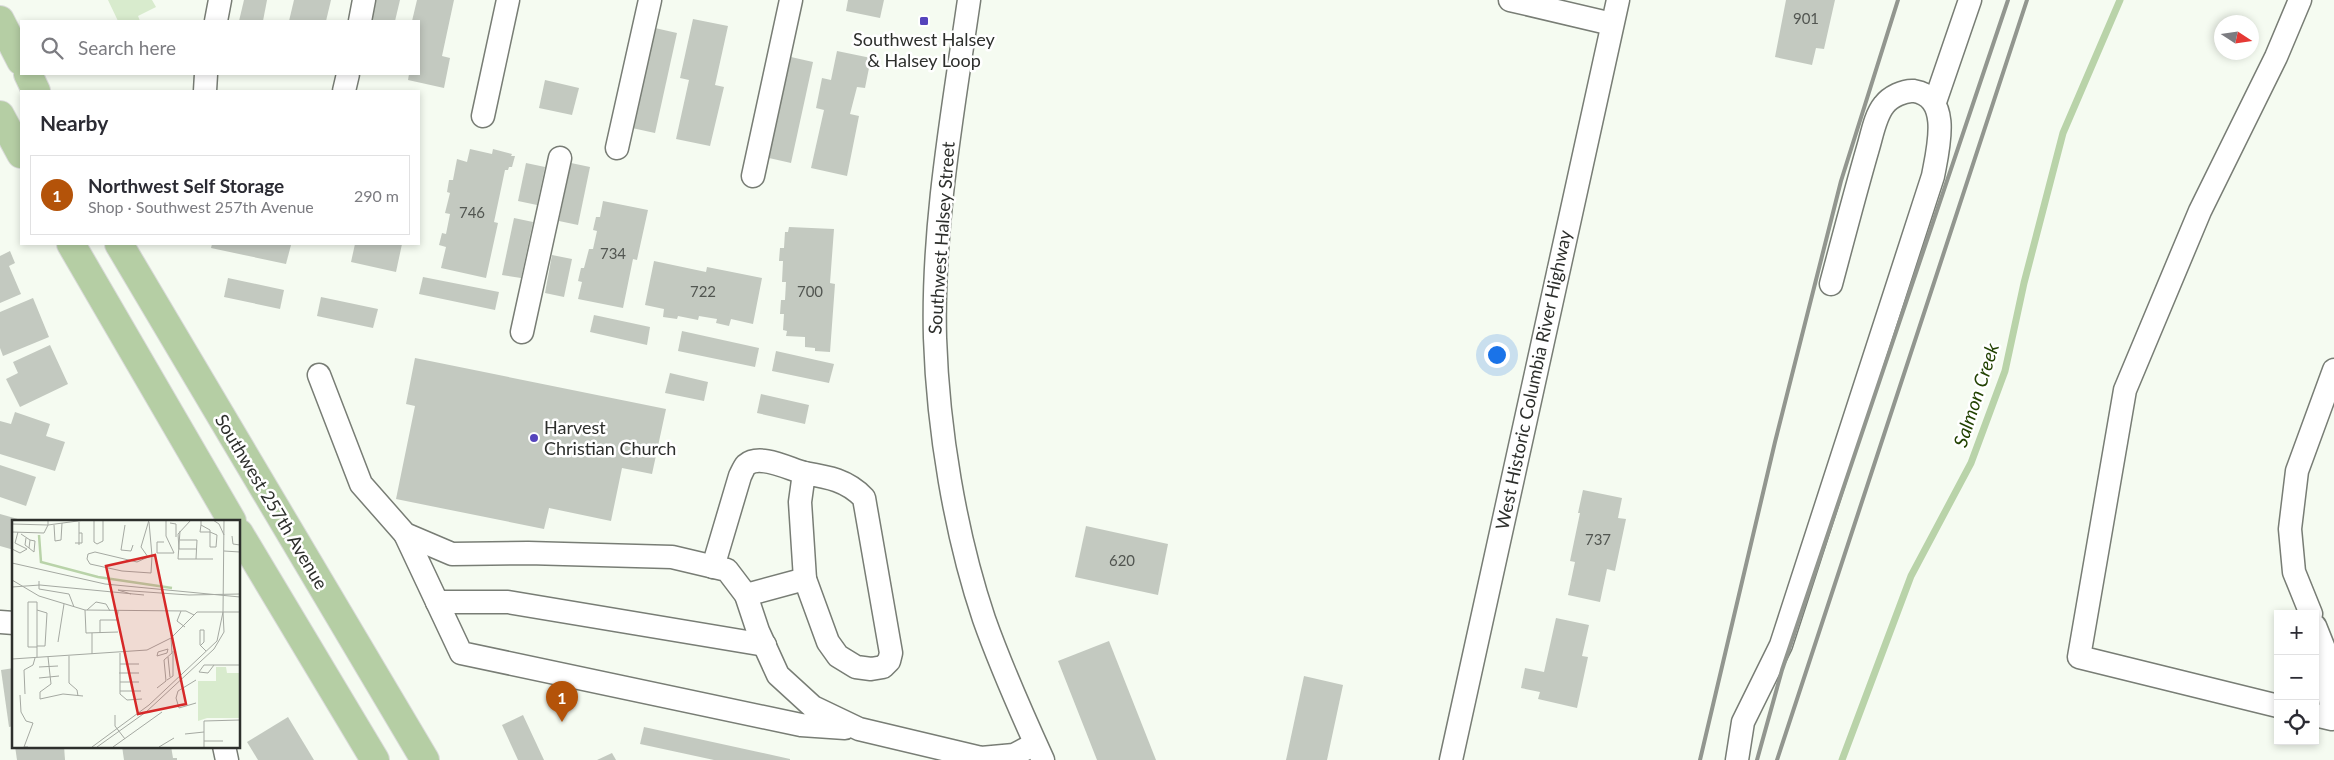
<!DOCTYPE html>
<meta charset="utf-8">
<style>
:root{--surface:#fff;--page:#f2f2f3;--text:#2b2b33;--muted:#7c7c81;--line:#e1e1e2;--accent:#b45309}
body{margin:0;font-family:Lato,sans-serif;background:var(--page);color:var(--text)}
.controls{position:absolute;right:15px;bottom:15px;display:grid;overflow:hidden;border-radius:0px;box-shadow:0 2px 8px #0003}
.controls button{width:45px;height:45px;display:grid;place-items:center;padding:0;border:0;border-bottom:1px solid var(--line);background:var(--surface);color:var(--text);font:25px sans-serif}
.compass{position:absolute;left:2214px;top:15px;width:45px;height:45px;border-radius:50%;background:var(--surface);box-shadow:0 2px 8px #0003;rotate:102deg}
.you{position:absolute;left:1496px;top:354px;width:18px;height:18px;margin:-12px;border:4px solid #fff;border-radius:50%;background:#1a73e8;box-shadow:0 0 0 8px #1a73e833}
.badge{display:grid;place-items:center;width:32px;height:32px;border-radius:50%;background:var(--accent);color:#fff;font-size:16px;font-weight:700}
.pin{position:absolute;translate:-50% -41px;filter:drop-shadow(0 1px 2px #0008)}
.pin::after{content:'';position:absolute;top:26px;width:18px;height:15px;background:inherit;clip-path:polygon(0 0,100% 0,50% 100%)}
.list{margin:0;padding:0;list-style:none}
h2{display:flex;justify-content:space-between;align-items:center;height:65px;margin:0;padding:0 20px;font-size:21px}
h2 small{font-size:16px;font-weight:400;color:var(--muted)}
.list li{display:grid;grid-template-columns:32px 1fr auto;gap:15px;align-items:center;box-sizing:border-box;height:80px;margin:0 10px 10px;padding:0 10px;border:1px solid var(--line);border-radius:0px}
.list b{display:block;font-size:19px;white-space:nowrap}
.list p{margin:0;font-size:16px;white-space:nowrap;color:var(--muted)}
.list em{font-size:16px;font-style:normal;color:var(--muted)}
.icon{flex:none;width:28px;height:28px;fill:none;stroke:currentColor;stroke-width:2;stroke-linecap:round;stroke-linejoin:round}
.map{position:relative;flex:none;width:2334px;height:760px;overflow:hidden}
.search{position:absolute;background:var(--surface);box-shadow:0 2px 8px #0003;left:20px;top:20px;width:400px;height:55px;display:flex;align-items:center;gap:12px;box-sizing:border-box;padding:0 18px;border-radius:0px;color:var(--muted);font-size:19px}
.panel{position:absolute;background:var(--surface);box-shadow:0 2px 8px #0003;left:20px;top:90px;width:400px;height:155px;border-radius:0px}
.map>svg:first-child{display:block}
</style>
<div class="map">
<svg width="2334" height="760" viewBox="0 0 2334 760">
<rect width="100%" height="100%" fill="#f5fbf1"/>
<path fill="#d8ebcd" d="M108,0h44l4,7 -18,9 2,5h-22z"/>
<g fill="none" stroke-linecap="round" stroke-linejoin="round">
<path stroke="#b9d3a9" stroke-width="7" d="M1842,760l69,-184 60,-113 34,-92 19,-88 39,-150 57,-133"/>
</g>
<g fill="#c3c9c0">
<path d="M244,0h23l-4,21h-24z"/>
<path d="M294,0h37l-5,21h-37z"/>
<path d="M376,0h24l-5,21h-23z"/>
<path d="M417,0h37l-12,56 8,2 -6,30 -36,-8 1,-6h10v-53h-7z"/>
<path d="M848,0h36l-4,18 -34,-7z"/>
<path d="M1786,0h49l-11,49 -8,-1 -4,17 -37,-8z"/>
<path d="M693,19l35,7 -13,59 9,2 -14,59 -34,-7 13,-59 -9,-2z"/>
<path d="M655,28l22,5 -22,100 -23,-5z"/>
<path d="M837,51l34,7 -6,30 -8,-1 -7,27 9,2 -12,60 -36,-8 13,-58 -8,-2 6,-30 9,2z"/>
<path d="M791,57l22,5 -22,101 -22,-5z"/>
<path d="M545,80l34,8 -7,27 -33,-7z"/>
<path d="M470,149l22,5 1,-5 19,5 -1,2h4l-3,11h-3l-1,3h-3l-11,52 4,1 -12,55 -45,-10 5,-21 -7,-2 3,-12 4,1 4,-20 -5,-1 5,-20 -3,-1 2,-12h4l4,-21 10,3z"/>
<path d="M526,163l19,4 -8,38 -19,-4z"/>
<path d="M571,163l19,4 -12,58 -19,-4z"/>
<path d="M603,201l45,9 -11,50 -4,-1 -10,49 -45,-9 4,-17 -4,-1 3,-13h3l5,-19h4l4,-18 -4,-1 3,-13h4z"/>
<path d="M514,218l19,4 -12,56 -19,-3z"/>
<path d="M789,227l45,2 -4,54 5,1 -5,68 -15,-1v-3l-10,-1v-10l-19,-1 1,-5 -4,-1 1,-16h-4l1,-14h4l1,-18h-4l1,-21h-4l1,-13h4l1,-16h3z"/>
<path d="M212,244h75l4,1 -5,19 -75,-16z"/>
<path d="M355,244h47l-6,28 -45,-10z"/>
<path d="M10,251l5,12 -6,3 12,28 -21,9v-47z"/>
<path d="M552,255l20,4 -8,38 -19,-4z"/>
<path d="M654,261l52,11 1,-5 55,11 -9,46 -22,-5 -2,7 -13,-3 1,-4 -18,-3 -1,4 -20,-4 -1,3 -14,-2 1,-8 -19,-4z"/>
<path d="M423,277l76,15 -4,18 -76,-16z"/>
<path d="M228,278l56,12 -4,19 -56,-12z"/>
<path d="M321,297l57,12 -5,19 -56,-12z"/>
<path d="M33,298l16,39 -46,19 -3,-8v-36z"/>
<path d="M594,315l56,12 -3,18 -57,-13z"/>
<path d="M682,331l77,17 -4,19 -77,-16z"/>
<path d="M50,345l18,39 -48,23 -14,-28 12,-6 -5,-11z"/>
<path d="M776,351l58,13 -5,19 -57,-12z"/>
<path d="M415,358l251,51 -14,65 -30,-6 -11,53 -62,-13 -5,21 -148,-30 19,-93 -9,-2z"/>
<path d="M670,373l38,9 -4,19 -39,-8z"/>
<path d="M761,394l48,11 -4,19 -48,-11z"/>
<path d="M15,412l35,12 -4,12 19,6 -10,29 -55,-17v-33l11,3z"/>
<path d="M0,465l36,12 -10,29 -26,-9z"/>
<path d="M1583,490l39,8 -4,20 8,1 -11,52 -8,-2 -7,33 -32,-7 7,-33 -5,-1 10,-48h-2z"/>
<path d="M0,514l25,7h-11v29l-14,-4z"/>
<path d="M1086,526l82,18 -10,51 -83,-18z"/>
<path d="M1556,618l33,7 -7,31 6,1 -11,51 -39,-9 2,-7 -19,-4 4,-20 19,4z"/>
<path d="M1109,641l47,119h-59l-39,-99z"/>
<path d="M14,668v58l-5,1 -8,-57z"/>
<path d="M1304,676l39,9 -16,75h-41z"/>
<path d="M523,715l21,45h-26l-16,-35z"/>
<path d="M288,717l26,43h-56l-11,-18z"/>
<path d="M644,727l146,32v1h-76l-74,-16z"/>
<path d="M15,746h49l1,14h-48z"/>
<path d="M122,746h49l2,12h4v2h-53z"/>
<path d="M612,753l4,7h-19z"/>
</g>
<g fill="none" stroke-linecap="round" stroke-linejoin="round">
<defs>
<g id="minor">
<path d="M969,0c-16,111 -37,225 -34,338 3,91 20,195 49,281 17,48 38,95 59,141"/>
<path d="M1510,0l102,24"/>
<path d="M216,21l4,-21"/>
<path d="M360,21l4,-21"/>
<path d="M205,91l1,-17"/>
<path d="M344,91l4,-17"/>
<path d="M1935,102l35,-102"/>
<path d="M483,116l25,-116"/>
<path d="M617,148l33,-148"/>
<path d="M753,176l38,-176"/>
<path d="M522,332l38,-174"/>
<path d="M319,375l42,109 44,50 47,20 76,-1 144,4 55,13 19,25 12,36 20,44 35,32 46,22 122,29 33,-3 21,-11"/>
<path d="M804,473c24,4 43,7 60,25l27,155 -2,8 -6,6 -12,2 -15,-2 -18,-11 -10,-14 -23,-63 -5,-77z"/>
<path d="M405,534l56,119 340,72 44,3"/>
<path d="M713,567l27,-91c2,-4 4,-9 6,-11 14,-12 43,4 58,8"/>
<path d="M746,595l59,-16"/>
<path d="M437,602h71l257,43"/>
<path d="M2311,614l-17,-42 -4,-43 7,-58 37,-101"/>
<path d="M0,622l14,1"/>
<path d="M2315,626l10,25 7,68 -17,-4"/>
<path d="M2278,706l-199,-49 46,-267 75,-179 76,-154 24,-57"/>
<path d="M224,746l3,14"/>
<path d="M1451,760l167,-760"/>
<path d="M1737,760l6,-38 38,-77 152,-469c5,-27 19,-79 -19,-85 -10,-1 -24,6 -30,14 -9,11 -12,30 -16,43 -13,45 -25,91 -37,136"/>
</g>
<g id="major">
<path d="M0,20l21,41"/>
<path d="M28,74l8,17"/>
<path d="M0,115l21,39"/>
<path d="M71,244l161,277"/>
<path d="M119,244l306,516"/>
<path d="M239,533l136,227"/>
</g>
</defs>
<use href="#minor" stroke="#787d75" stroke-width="25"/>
<use href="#major" stroke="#d9dad9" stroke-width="30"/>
<use href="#minor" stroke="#fff" stroke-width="22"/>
<use href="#major" stroke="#b5cea4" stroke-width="28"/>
<g stroke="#92968f" stroke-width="4">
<path d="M1700,760l75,-318 66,-261 57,-181"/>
<path d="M1757,760l25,-90 226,-670"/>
<path d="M1777,760l250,-760"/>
</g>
</g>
<g fill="#5544bc" stroke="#fff" stroke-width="2">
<rect x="919" y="16" width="10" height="10" rx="2.5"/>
<circle cx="534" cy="438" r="5"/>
</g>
<g text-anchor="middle" stroke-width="5" stroke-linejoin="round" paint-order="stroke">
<g font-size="15" fill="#525651">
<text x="1806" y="24">901</text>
<text x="472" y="218">746</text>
<text x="613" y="259">734</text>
<text x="703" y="297">722</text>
<text x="810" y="297">700</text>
<text x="1598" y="545">737</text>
<text x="1122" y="566">620</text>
</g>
<g font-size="18" fill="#2d2f2c" stroke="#fff">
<text x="924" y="46">Southwest Halsey<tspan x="924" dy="21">&amp; Halsey Loop</tspan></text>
<text x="544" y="434" text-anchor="start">Harvest<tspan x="544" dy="21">Christian Church</tspan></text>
</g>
<g font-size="18" fill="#2d2f2c" stroke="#fff">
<text transform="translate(942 238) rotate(-86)" y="6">Southwest Halsey Street</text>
<text transform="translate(1534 380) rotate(-78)" y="6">West Historic Columbia River Highway</text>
<text transform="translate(271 502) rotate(59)" y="6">Southwest 257th Avenue</text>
</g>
<g font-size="19" font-style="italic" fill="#224202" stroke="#fff">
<text transform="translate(1976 395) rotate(-72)" y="7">Salmon Creek</text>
</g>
</g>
<g transform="translate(12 520)">
<rect width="228" height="228" fill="#f5fbf1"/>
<path d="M204,147h10l1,6h12v45h-32l-9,3v-40h18z" fill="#d8ebcd"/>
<path fill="none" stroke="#b9d3a9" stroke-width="2.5" d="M27,15l2,27 57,15 74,11"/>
<path fill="none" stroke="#a5a9a2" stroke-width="1" d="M36,0v5l37,-5M82,0v22l3,2 6,-3v-21M179,0l-13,14 1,15h17M201,0l6,4 5,11M137,2l3,34M158,3l6,1v13M0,4l36,1M42,5l1,16 6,-1 1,-17M113,5l-4,25 10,1 2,-6M189,5l-1,7h10l7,3 -1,12h-6v-17l-9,-5v-5M168,11l-2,28h35M0,12l32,1 4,-8M9,14l9,6 -1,8 -4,-3 1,-7M220,16l1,8 7,1M168,20h17l-1,19M152,22h-7v11h17l-8,-17v-16M63,23h7v-10h-3M67,25v-23M17,28l5,4 1,-11 -5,-1M0,29l8,4 7,-4 -12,-6 3,-11M212,31l16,1M136,37l-11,5 -42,-10 -7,2 -1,5 3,5 32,7 29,2 1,-17 -4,1 -7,-10 8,-27M0,43l93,21 135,13M0,60l27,16 46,14 101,1 8,4M27,61v8l30,5 5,13M0,67l28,-2 104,10M119,74l-13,-4 71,5 51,-1M73,90l1,23 32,-1M75,90l9,-8 10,2 4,7M169,91l-4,10 8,6M211,92h17M88,113v-13h17l1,-9M46,122l6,-38M189,125l3,-3v-12h-4v15l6,6M25,126h8l2,-33 -10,-3M25,127h-9v-45h9v55M156,129l-1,4 -10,3 1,-4zM108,133v41l7,6 15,-1M80,134v-21M57,136v27l8,7 1,6M36,137l3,27 -11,8v7l23,-5 20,2M156,137l2,20M0,139l135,-9 24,-12 26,-26h26M108,144h19M202,145l-6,8 -9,-1 5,-7h36M27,147l19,-1M107,153h20M27,158l20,-2M155,160l6,-4v-25M184,160l-18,11 -2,7 3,10 17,-5M108,162h19M145,168l9,-7 -2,-21 8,-7 -1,-15M108,171h21M13,174l-1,-24 9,-5 2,-7M8,175l1,17 5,9 7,2 -9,24h4M103,195v11l10,13M173,214l19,-2M192,221h19M80,227l57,-42 68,-64 6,-29 1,-92M85,227l49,-35 68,-63 10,-17 -1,-20M101,227l49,-35M147,227l15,-9M192,227v-26l36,-1"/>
<path fill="#d62828" fill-opacity="0.15" stroke="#d62828" stroke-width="2.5" d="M143,35l31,149 -48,10 -32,-148z"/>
<rect width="228" height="228" fill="none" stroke="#2d2f2c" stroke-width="2.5"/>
</g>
</svg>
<div class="controls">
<button>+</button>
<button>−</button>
<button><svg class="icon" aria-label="locate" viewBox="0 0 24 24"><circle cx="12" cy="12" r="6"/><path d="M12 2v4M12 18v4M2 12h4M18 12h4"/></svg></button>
</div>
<svg class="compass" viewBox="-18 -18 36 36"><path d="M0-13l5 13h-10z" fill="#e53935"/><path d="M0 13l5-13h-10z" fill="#7c7c81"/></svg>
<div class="you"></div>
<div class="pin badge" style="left:562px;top:722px">1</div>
<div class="search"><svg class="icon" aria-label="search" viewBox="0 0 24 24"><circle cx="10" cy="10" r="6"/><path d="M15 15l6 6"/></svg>Search here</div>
<section class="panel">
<h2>Nearby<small></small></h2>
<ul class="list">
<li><span class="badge">1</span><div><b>Northwest Self Storage</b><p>Shop · Southwest 257th Avenue</p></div><em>290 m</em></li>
</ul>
</section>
</div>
